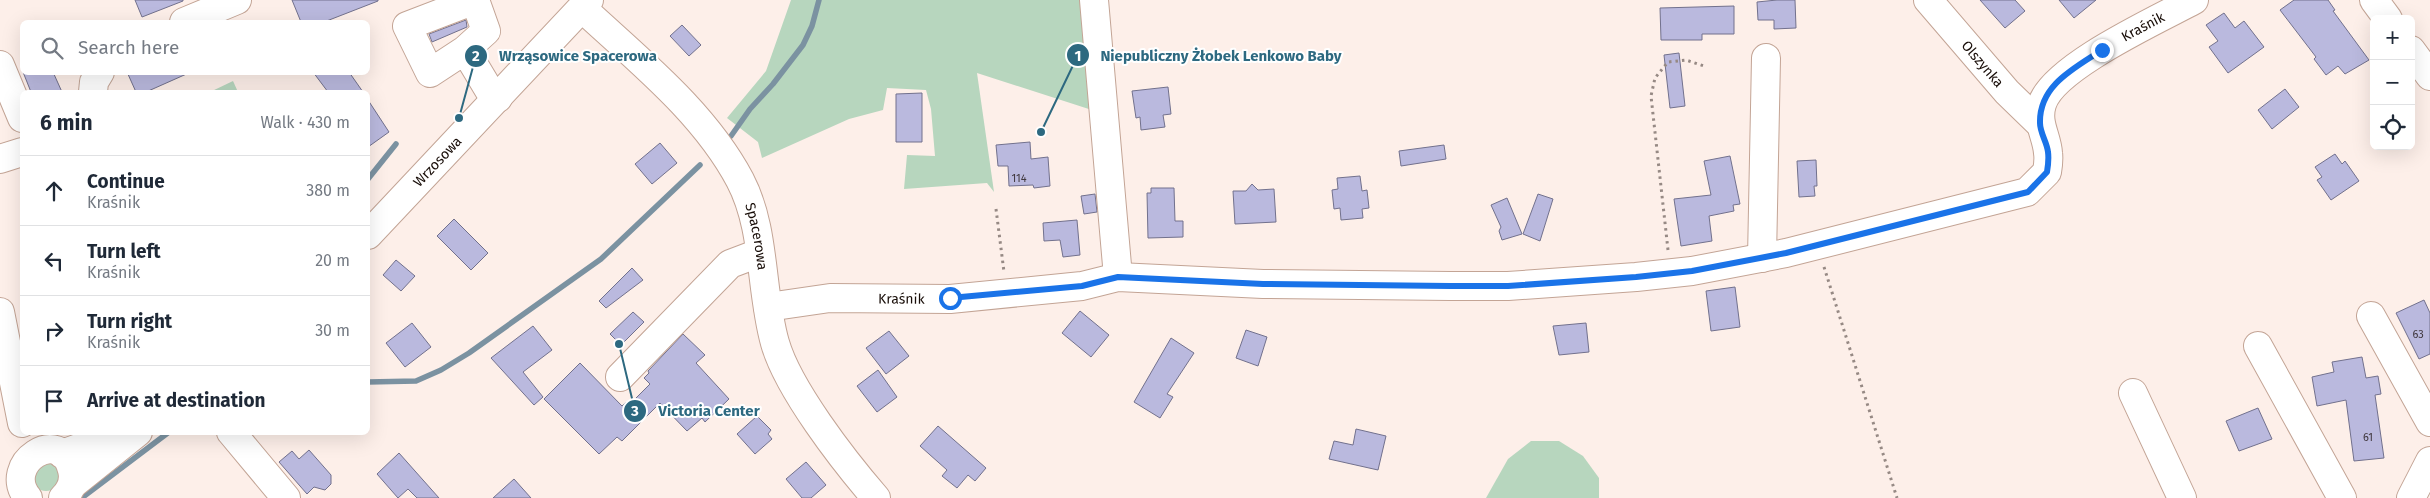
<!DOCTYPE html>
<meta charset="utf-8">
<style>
:root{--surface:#fff;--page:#f6f6f7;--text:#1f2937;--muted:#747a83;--line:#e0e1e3}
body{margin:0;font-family:"Fira Sans",sans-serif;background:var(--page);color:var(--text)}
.controls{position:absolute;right:15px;top:15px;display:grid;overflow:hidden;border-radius:8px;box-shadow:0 5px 20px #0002}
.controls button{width:45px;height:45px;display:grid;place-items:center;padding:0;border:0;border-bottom:1px solid var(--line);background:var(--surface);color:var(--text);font:25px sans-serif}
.stop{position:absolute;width:15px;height:15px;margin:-11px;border:4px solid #1a73e8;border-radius:50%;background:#fff}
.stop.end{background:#1a73e8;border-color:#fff;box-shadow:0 1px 5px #0008}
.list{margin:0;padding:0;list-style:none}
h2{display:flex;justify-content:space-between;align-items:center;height:65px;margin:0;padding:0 20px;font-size:21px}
h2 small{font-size:16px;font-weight:400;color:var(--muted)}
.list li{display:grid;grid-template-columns:32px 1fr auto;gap:15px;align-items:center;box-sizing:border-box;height:70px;padding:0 20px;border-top:1px solid var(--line)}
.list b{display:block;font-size:19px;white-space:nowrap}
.list p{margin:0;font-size:16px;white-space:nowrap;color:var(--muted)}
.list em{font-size:16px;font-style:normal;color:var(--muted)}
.icon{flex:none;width:28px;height:28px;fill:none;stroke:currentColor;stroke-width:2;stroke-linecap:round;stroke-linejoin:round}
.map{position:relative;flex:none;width:2430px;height:498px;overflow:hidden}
.search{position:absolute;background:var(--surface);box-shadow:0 5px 20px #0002;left:20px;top:20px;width:350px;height:55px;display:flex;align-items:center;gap:12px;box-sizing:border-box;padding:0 18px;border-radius:8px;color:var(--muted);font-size:19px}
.panel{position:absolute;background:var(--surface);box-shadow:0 5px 20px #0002;left:20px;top:90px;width:350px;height:345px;border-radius:8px}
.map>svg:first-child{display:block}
</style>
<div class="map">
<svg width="2430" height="498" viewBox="0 0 2430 498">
<rect width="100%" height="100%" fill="#fdefe9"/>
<g fill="#b7d6be">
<path d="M791,0h297l7,111 -118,-38 17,119 -7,-9 -83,6 3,-34 28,1 -4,-47 -5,-19 -39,-2 -4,22 -34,9 -87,39 -4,-16 -31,-24 39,-47z"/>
<path d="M233,81l5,11h-28z"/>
<path d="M1531,441h28l24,15 16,22v20h-113l22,-39z"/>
<circle cx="46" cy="477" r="14"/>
</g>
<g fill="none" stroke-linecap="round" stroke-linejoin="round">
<g stroke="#7b92a1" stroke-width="5.5">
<path d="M731,136l19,-27 23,-25 30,-39 9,-19 7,-26"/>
<path d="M368,179l28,-35"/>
<path d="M368,382l48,-1 25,-11 28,-17 132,-94 99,-94"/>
<path d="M83,497l86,-65"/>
</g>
</g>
<g fill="#bab9de" stroke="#72718d">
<path d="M135,0h48v1l-41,16z"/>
<path d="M292,0h86v1l-54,21h-23z"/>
<path d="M1777,0h18l1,28 -22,1v-9h-16l-1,-18z"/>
<path d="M1980,0h35l10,11 -20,17z"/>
<path d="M2059,0h37l-22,18z"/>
<path d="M2294,0h34l7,10 -2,1 36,49 -24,14 -7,-8 -12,9 -12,-16 2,-2 -36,-47z"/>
<path d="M1734,6v28h-32v6h-41l-1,-32z"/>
<path d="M2224,13l11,15 9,-7 20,26 -36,26 -19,-26 9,-6 -12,-16z"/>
<path d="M466,20l1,7 -35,15 -3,-8z"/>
<path d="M682,25l19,20 -12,11 -19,-20z"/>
<path d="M1679,53l6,53 -15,2 -6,-53z"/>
<path d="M23,72h30l9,20h-31z"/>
<path d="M127,72h64l-45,20h-10z"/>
<path d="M313,72h36l14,20h-35z"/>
<path d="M1168,87l3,27 -8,1 2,12 -24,3 -1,-13 -4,1 -4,-27z"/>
<path d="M2285,89l14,18 -27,22 -14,-19z"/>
<path d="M922,93v49h-26v-48z"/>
<path d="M368,100l21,32 -21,15z"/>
<path d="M1030,142l1,17 17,-2 2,29 -16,2 -1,-3 -24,1 -1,-20h-10l-2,-21z"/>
<path d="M660,143l17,20 -25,21 -17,-20z"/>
<path d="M1444,145l2,14 -45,7 -2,-15z"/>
<path d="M2335,154l7,10 3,-3 14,20 -28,19 -14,-20 5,-3 -7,-10z"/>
<path d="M1730,156l10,48 -7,1 1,6 -25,5 3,25 -31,5 -7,-47 37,-4 -7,-34z"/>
<path d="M1816,160l1,26h-3l1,10 -16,1 -2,-36z"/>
<path d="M1360,176l2,15 5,-1 2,18 -7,1 1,9 -22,2 -1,-12 -6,1 -2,-19 6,-1 -1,-11z"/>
<path d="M1252,184l6,6 16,-1 2,33 -41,2 -2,-33h13z"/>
<path d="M1151,188h23l1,33h8v16l-35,1 -1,-45h4z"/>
<path d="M1095,194l2,18 -13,2 -3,-18z"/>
<path d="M1538,194l15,5 -13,42 -17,-7z"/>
<path d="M1507,198l15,36 -20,6 -3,-9 2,-4 -10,-22z"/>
<path d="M454,219l34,34 -17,17 -34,-34z"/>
<path d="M1077,220l3,35 -17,2 -3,-17 -16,1 -1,-18z"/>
<path d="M396,260l19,16 -14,15 -18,-16z"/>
<path d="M632,268l11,12 -37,28 -7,-7z"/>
<path d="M1735,287l5,40 -29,4 -5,-40z"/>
<path d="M2424,300l6,13v41l-11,5 -23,-46z"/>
<path d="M1080,311l29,24 -18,22 -29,-24z"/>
<path d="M633,312l11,10 -23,23 -11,-11z"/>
<path d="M412,323l19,24 -26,20 -19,-24z"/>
<path d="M1586,323l3,29 -30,3 -6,-29z"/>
<path d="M533,326l19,24 -29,22 20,25 -9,8 -43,-47z"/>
<path d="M1246,330l21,7 -9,29 -22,-8z"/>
<path d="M889,331l20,25 -23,18 -20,-26z"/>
<path d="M683,334l22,21 -9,8 33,36 -24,23 -3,-4 -15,13 -27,-28 -38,38 -5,-4 -18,17 -55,-55 36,-36 42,43 4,-4 3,3 21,-21 -6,-6 5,-5 -1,-2z"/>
<path d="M1171,338l23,15 -27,41 6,3 -13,21 -26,-16z"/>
<path d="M2362,357l4,21 12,-2 3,18 -6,1 9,63 -30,3 -8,-61 -29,6 -5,-29 22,-5 -2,-10z"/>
<path d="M878,370l19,27 -20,15 -20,-26z"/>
<path d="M2258,408l14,31 -33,12 -13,-30z"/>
<path d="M757,416l14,14 -3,4 4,5 -17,15 -18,-20z"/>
<path d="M938,426l48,42 -11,13 -7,-6 -11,13 -15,-12 5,-6 -27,-24z"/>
<path d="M1356,429l30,7 -8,34 -49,-11 5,-18 19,4z"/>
<path d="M309,450l22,25v9l-6,6 -11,-3 -7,7 -28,-32 13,-11 7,8z"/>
<path d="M399,453l40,45h-22l-9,-9 -10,9 -21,-24z"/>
<path d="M806,462l20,23 -15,13h-9l-16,-19z"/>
<path d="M514,479l17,19h-38z"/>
</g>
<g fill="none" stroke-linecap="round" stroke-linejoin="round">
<defs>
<g id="minor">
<path d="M1094,0l24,277"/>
<path id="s1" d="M1928,0l79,92 33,32"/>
<path d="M2374,0l14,19"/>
<path id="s2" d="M582,8c56,52 122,104 158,172 26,49 20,111 35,163 13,46 69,118 101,155"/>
<path d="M184,22l53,-22"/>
<path d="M465,50l21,-19 -11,-31 -68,26 23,47 35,-23 24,40 9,8"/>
<path d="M2411,50l19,26"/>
<path d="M0,65l22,53"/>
<path d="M93,92l1,-10 6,-10"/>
<path d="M0,159l22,-7"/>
<path id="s3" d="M368,235l221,-235"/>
<path d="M1762,258l4,-200"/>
<path id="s4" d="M768,307l62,-9 120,1 132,-13 36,-9 145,7 187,2h58l128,-9 56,-6 94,-18 241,-61 20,-20c1,-6 2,-13 1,-19 -1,-17 -12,-30 -6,-49 11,-37 117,-85 152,-104"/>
<path d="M0,312l22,111"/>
<path d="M2371,316l59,106"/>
<path d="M2258,346l84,152"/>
<path d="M620,377l110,-113 29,-11"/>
<path d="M2133,393l49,105"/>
<path d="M231,432l55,66"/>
<path d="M62,454l33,-12 36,-8"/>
<path d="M73,484l65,-52"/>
<path d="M28,498c-28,-34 33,-74 44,-28 3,11 -1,20 -9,28"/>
<path d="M2411,498l19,-37"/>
</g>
</defs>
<use href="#minor" stroke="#c3a495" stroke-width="30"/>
<g stroke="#968984" stroke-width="3" stroke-dasharray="2.5 4" stroke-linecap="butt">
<path d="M996,209l8,63"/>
<path d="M1668,250l-17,-154 4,-18 13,-16 18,-2 18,6"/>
<path d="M1824,267l73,231"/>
</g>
<use href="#minor" stroke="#fff" stroke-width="28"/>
</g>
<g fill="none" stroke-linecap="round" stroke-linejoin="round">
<path stroke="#1a73e8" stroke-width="6" d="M950,298l132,-12 36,-9 145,7 187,2h58l128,-9 56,-6 94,-18 242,-61 19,-20c1,-6 2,-13 1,-20 -1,-10 -8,-19 -8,-29 -1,-38 35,-55 62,-73"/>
</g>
<g text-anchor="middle" stroke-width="4" stroke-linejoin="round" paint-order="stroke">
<g font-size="11" fill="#40383e">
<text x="1019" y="182">114</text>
<text x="2418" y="338">63</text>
<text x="2368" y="441">61</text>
</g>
<g font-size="14" fill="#180d08" stroke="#fff">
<text dy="5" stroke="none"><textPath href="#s4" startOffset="1498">Kraśnik</textPath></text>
<text dy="5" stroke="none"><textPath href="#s1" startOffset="84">Olszynka</textPath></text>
<text dy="5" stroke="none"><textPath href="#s3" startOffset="101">Wrzosowa</textPath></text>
<text dy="5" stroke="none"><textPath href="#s2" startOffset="294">Spacerowa</textPath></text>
<text dy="5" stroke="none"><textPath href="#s4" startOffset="134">Kraśnik</textPath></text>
</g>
</g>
<path fill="none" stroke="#2d6980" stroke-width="2" d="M1041 132L1078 55M459 118L476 56M619 344L635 411"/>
<g fill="#2d6980" stroke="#fff" stroke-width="2">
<circle cx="1041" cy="132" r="5"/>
<circle cx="459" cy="118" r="5"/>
<circle cx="619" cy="344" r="5"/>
<circle cx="1078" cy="55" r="12"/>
<circle cx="476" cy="56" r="12"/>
<circle cx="635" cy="411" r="12"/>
</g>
<g font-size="15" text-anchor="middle" font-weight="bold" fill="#fff">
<text x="1078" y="61">1</text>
<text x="476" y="61">2</text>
<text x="635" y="416">3</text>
</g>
<g font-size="15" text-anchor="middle" font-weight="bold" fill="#2d6980" stroke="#fff" stroke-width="4" stroke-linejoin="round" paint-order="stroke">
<text x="1221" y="61">Niepubliczny Żłobek Lenkowo Baby</text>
<text x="578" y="61">Wrząsowice Spacerowa</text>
<text x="709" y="416">Victoria Center</text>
</g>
</svg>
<div class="controls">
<button>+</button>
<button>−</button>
<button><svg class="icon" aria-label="locate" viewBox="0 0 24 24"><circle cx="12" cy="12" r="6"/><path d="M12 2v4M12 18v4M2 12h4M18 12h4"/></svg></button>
</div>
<div class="stop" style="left:950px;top:298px"></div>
<div class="stop end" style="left:2102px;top:50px"></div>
<div class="search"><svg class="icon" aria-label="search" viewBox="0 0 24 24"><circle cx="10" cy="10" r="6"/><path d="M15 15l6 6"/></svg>Search here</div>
<section class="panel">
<h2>6 min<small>Walk · 430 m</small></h2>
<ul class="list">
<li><svg class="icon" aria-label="ahead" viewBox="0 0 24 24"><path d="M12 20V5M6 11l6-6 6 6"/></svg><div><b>Continue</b><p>Kraśnik</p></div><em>380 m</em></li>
<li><svg class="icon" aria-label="left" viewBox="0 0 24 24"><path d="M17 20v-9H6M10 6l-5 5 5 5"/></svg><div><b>Turn left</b><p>Kraśnik</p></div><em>20 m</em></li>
<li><svg class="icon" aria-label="right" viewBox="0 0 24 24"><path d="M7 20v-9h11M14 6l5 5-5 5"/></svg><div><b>Turn right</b><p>Kraśnik</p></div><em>30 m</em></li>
<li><svg class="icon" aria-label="arrive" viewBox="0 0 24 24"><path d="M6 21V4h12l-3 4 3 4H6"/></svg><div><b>Arrive at destination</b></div></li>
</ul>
</section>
</div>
